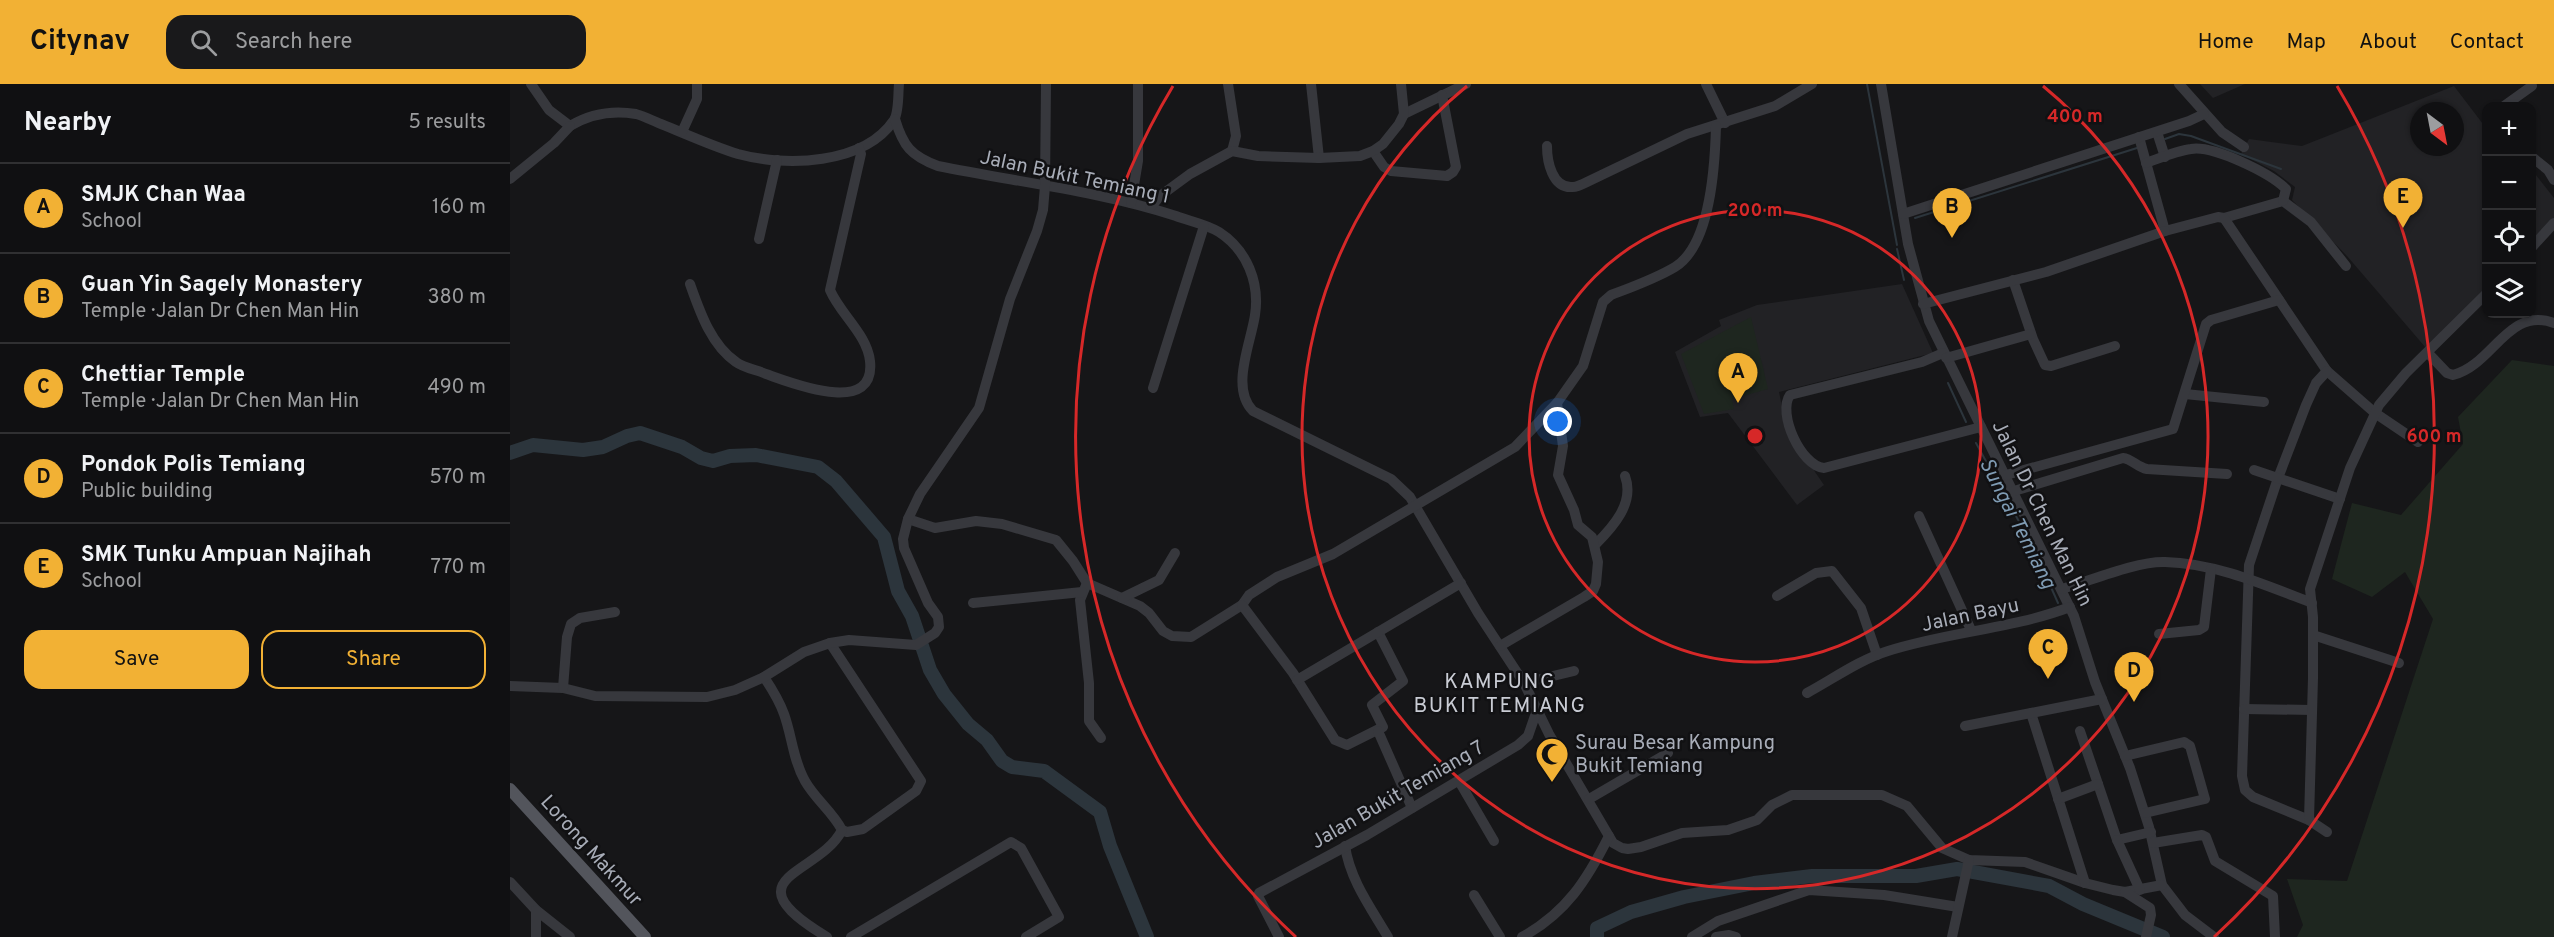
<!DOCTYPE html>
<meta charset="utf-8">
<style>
:root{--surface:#101012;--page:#19191b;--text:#f1f3f6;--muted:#9c9d9f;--line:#303032;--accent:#f2b134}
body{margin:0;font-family:Overpass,sans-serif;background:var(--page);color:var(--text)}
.controls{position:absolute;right:18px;top:18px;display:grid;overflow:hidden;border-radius:12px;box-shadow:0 2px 4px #0004}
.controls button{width:54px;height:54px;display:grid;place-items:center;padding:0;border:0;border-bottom:2px solid var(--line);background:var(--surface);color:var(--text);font:30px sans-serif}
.compass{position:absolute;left:1900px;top:18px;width:54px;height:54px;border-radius:50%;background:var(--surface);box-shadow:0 2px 4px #0004;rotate:148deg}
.you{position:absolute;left:1048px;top:338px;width:21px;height:21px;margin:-15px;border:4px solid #fff;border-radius:50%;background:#1a73e8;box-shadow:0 0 0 9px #1a73e833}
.badge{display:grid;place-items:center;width:39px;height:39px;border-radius:50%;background:var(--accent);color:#111;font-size:20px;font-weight:700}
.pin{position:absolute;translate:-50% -50px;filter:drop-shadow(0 2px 3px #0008)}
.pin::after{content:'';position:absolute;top:32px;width:21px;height:18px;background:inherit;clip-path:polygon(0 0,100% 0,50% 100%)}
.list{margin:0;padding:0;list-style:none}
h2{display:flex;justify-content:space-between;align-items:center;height:78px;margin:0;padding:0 24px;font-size:26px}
h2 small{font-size:20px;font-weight:400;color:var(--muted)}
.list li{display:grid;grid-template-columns:39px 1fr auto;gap:18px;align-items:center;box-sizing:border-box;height:90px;padding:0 24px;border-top:2px solid var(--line)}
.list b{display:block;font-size:22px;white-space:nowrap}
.list p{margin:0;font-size:20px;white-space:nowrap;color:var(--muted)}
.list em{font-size:20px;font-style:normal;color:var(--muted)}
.actions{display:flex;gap:12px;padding:18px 24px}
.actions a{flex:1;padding:14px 0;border:2px solid var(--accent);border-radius:18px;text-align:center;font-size:21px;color:var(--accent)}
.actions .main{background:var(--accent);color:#111}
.icon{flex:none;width:33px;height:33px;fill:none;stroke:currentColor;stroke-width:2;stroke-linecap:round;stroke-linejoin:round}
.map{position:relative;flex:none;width:2044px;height:853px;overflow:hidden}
header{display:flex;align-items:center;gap:36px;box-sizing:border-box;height:84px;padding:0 30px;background:var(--accent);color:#111}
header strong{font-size:28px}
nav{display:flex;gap:33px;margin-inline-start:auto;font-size:21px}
.search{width:420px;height:54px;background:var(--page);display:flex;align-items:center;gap:15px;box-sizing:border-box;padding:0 21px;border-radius:18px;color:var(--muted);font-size:22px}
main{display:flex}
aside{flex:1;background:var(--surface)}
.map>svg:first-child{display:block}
</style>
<header>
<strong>Citynav</strong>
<div class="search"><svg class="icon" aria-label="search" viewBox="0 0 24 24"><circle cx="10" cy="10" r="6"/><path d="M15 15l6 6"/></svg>Search here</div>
<nav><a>Home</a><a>Map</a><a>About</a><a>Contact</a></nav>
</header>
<main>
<aside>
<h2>Nearby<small>5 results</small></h2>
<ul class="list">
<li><span class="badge">A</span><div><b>SMJK Chan Waa</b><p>School</p></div><em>160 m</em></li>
<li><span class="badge">B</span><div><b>Guan Yin Sagely Monastery</b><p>Temple · Jalan Dr Chen Man Hin</p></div><em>380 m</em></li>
<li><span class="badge">C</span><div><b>Chettiar Temple</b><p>Temple · Jalan Dr Chen Man Hin</p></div><em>490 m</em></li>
<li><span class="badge">D</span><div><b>Pondok Polis Temiang</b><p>Public building</p></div><em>570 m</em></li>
<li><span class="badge">E</span><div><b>SMK Tunku Ampuan Najihah</b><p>School</p></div><em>770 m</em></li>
</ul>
<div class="actions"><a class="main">Save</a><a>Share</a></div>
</aside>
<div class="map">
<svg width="2044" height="853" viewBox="0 0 2044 853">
<rect width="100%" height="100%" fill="#161618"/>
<g fill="#222225" fill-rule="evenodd">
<path d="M1690,0h45l-32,14z"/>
<path d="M1944,2l32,42v160l-60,60 -79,-92 -55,-56 3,-13 -21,-16 -33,-17 8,-15 53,7zM1909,27h36v36h-36z"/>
<path d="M2022,86l22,28v23l-22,22z"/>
<path d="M1392,200l31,69 -154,39 8,39 37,54 -27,20 -69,-92 -28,4 -25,-65 46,-26 -2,-6 38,-15z"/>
</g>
<g fill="#1e261f">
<path d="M1241,233l17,72 -36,10 2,10 -30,5 -23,-60z"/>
<path d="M2002,276l42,6v571h-257l6,-12 -16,-46 60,2 86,-262 -28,-47 -33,25 -40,-18 20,-76 49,12 62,-71 -5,-27z"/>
</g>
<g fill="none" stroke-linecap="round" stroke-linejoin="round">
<g stroke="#2c353c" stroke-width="2">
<path d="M1357,0l30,161"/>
<path d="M1655,55l14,-5 12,2 90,33"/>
<path d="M1405,134l222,-70"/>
<path d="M1387,165l7,31"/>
<path d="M1438,299l18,39"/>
<path d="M1466,359l58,106 24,54"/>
</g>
<g stroke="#2c353c" stroke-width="14">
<path d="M0,369l23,-8 50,5 20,-3 24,-11 13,-3 42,14 19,11 12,3 17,-5 26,-1 62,12 18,14 48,56 14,54 14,25 18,54 14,24 24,30 19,16 15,21 10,6 32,4 56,41 10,34 37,91"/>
<path d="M1087,853v-9l34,-16 53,-15 70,-14 58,-7h104l41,-7 92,17 34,18 80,33"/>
</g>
<g stroke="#37383d" stroke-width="10">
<path d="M21,0l18,26 21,16c20,-12 42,-16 66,-12 8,2 17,7 25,10 25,10 51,22 77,30 47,13 126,11 156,-34 5,-8 4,-26 5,-36"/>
<path d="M718,0l8,52 -4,15"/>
<path d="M801,0l8,74"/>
<path d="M1196,0l19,39"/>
<path d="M1371,0l27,160 21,77 145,295 21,66 35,86 19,59 13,58 23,30 29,22"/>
<path d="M1669,0l43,48 22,15"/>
<path d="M1994,22l28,-20"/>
<path d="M894,30l62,-30"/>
<path d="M385,35c8,27 16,37 43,47 79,16 161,25 238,50 13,5 30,8 43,16 28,18 41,51 36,83 -4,28 -25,73 -2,96l138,68 19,18 68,116 46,70 25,51 64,109 9,5 6,1 13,-2 41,-14 46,-3 29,-10 15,-15 20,-10h90l25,11 35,42 27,12 56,2 60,21 28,7 12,2 37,-7"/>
<path d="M172,48l15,-33v-15"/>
<path d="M1647,48l8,25"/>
<path d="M1629,53l26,94 53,-14 6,1 59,-17 28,21 35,44"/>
<path d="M1037,62c0,15 5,43 26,41 4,0 10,-3 14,-5l100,-48 88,-28 37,-22"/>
<path d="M863,67l11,16 7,4 56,5 6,-4 3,-5 -14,-72"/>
<path d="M2022,73l16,13 6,10"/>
<path d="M1636,79c14,-5 30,-12 45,-14 22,-4 79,24 95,40l-3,12"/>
<path d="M0,95l44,-36 16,-17"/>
<path d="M621,119l7,-42v-77"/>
<path d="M640,124l10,-12 30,-22 42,-23 26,5 61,2 41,-2 13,-5 10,-7 16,-20 5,-10 -3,-30"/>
<path d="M1393,130l286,-93 15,-7"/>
<path d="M1714,134l103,153 48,42 43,29"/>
<path d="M249,155l18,-79"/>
<path d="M2022,163l22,-24"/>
<path d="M1503,196l20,59 12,26 6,1 64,-20"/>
<path d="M180,200c10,28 21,61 46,78 8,6 21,8 30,12 26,9 110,43 104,-13 -3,-27 -30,-47 -40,-71l31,-136 -2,-6"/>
<path d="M1413,220l123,-32 119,-41"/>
<path d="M1433,269l-21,9 -132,33c-13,18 11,71 34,73l157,-41"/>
<path d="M1918,269l19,20 6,2c40,-10 55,-69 101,-52"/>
<path d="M1436,274l85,-24"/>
<path d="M1817,287l-11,12 -10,22 -28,73 -29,87 -7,211 3,14 8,7 56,23 18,12"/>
<path d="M643,304l51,-162"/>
<path d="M1675,310l79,8"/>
<path d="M1744,386l86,29"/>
<path d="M1496,391l167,-46 33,-105 5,-4 68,-20"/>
<path d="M1504,407l109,-33c9,1 14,9 24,11l80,5"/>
<path d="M1409,432l52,114"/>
<path d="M398,435l27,9 41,-7 26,3 54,16 17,21 14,22 53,23 9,7 14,18 9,5 19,1 51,-32 7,-10 28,-18 56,-23 182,-107 42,-44 26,-37 20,-64 8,-7c21,-8 44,-16 64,-28 36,-22 40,-103 41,-141"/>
<path d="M1085,461c18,-18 40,-42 30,-69"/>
<path d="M577,499l-7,17 9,83v38l12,17"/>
<path d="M1552,505c28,-8 75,-28 103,-27 50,1 100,23 147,41"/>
<path d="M1267,512l39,-23 16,-2 29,37 16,47"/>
<path d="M612,514l37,-18 16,-27"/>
<path d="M463,519l109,-11"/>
<path d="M732,521l51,68 42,67 12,5 36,-18 -11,-22 31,-24 -25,-49"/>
<path d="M1649,550l40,-4 5,-3 7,-58"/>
<path d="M1803,551l86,28"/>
<path d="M320,559l91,138 -5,10 -53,38 -16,3 -5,-2"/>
<path d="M990,562l84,-49 9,-6 3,-7 2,-22 -6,-25 -14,-12 -4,-15 -16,-35 5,-29 -6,-43"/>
<path d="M254,593c8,12 15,23 20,37 8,22 9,46 21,67 10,18 27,30 37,49"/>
<path d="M787,596l164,-97"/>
<path d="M1014,599l50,-12"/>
<path d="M0,602l53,2 32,8 112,1 28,-7 29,-13 40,-25 26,-9 19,-3 67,5 19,-12 4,-6 -1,-10 -10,-14 -24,-55 -1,-9 5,-20 12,-25 59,-86 31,-109 27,-68 6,-21 2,-24 1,-102"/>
<path d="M53,604l4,-51 4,-13 9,-6 35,-6"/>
<path d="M1297,609c26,-14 52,-33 81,-42 59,-19 124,-22 182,-44"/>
<path d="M1734,625l68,1"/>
<path d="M1521,629l54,170"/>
<path d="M1455,642l137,-27"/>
<path d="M868,647l34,77"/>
<path d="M1570,647l37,109 34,-8"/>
<path d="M1615,672l59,-14 6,4 15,53 -60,14"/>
<path d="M949,697l35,60"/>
<path d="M1079,715l79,-46"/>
<path d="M1548,715l40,-15"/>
<path d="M1799,736l4,-142v-61l-3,-28 40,-121 29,-63 27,-32 80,-79"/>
<path d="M1607,756l23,50"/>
<path d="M1643,759l49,-8 4,2 9,24 58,35 2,41"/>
<path d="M835,762c5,34 26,62 43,91"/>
<path d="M0,798l26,28 34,27"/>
<path d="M1615,808l25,16 1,7 -5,22"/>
<path d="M964,811l26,42"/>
<path d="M26,853v-27"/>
<path d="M317,853c-101,-61 -8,-61 15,-107"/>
<path d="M341,853l160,-95 10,6 38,69 -33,20"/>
<path d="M769,853l-21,-41 1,-3 108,-58 151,-90 10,-9 9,-26"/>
<path d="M1012,853c44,-24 65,-57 87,-101"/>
<path d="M1182,853l26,-16 91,-31 75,5 74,12"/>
<path d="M1206,853l13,-2 7,2"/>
<path d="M1442,853l17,-77"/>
</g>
<path stroke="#53555c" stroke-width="12" d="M0,705l135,148"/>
</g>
<g fill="none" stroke="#d62828" stroke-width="3">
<circle cx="1245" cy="352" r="226"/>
<path d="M1533 2A453 453 0 1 1 957 2"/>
<path d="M786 853A679 679 0 0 1 663 2M1827 2A679 679 0 0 1 1704 853"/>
</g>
<defs>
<symbol id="mosque-pin" viewBox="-11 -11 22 30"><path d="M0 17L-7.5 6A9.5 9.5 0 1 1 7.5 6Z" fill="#f2b134" stroke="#111113"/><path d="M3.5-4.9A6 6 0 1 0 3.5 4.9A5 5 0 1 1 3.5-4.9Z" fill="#111"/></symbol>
</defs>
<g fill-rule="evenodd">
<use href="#mosque-pin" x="1023" y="651" width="38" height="52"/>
</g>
<g text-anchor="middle" stroke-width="5" stroke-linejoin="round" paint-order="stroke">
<g font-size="20" fill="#a8adb8" stroke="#111113">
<text transform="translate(565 92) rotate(12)" y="7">Jalan Bukit Temiang 1</text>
<text transform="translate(1533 429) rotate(64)" y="7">Jalan Dr Chen Man Hin</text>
<text transform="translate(1460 530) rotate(-12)" y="7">Jalan Bayu</text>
<text transform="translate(887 710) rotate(-30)" y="7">Jalan Bukit Temiang 7</text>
<text transform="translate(82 766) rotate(48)" y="7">Lorong Makmur</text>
</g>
<g font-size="20" fill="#a8adb8" stroke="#111113" text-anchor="start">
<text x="1065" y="665">Surau Besar Kampung<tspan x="1065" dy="23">Bukit Temiang</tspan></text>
</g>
<g font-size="21" font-style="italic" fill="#7f9bb3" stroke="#111113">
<text transform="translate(1508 439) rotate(63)" y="7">Sungai Temiang</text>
</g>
<g font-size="21" letter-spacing="1.5" fill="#c9ccd4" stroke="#111113">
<text x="990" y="604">KAMPUNG<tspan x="990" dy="24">BUKIT TEMIANG</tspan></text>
</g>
</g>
<circle cx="1245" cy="352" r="9" fill="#d62828" stroke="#111113" stroke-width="3"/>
<g font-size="18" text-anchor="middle" font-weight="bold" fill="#d62828" stroke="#111113" stroke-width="5" stroke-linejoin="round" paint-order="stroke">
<text x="1565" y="38">400 m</text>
<text x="1245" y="132">200 m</text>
<text x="1924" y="358">600 m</text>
</g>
</svg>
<div class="controls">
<button>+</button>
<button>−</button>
<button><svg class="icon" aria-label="locate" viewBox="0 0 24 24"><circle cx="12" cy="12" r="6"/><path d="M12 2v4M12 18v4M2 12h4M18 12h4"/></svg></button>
<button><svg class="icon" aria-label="layers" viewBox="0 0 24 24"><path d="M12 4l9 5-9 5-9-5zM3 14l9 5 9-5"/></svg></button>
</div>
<svg class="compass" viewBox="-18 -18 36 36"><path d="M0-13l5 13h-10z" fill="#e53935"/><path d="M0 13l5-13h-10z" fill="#9c9d9f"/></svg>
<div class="you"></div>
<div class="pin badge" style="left:1228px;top:319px">A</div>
<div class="pin badge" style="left:1442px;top:154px">B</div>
<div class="pin badge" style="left:1538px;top:595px">C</div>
<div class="pin badge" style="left:1624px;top:618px">D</div>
<div class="pin badge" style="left:1893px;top:144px">E</div>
</div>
</main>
